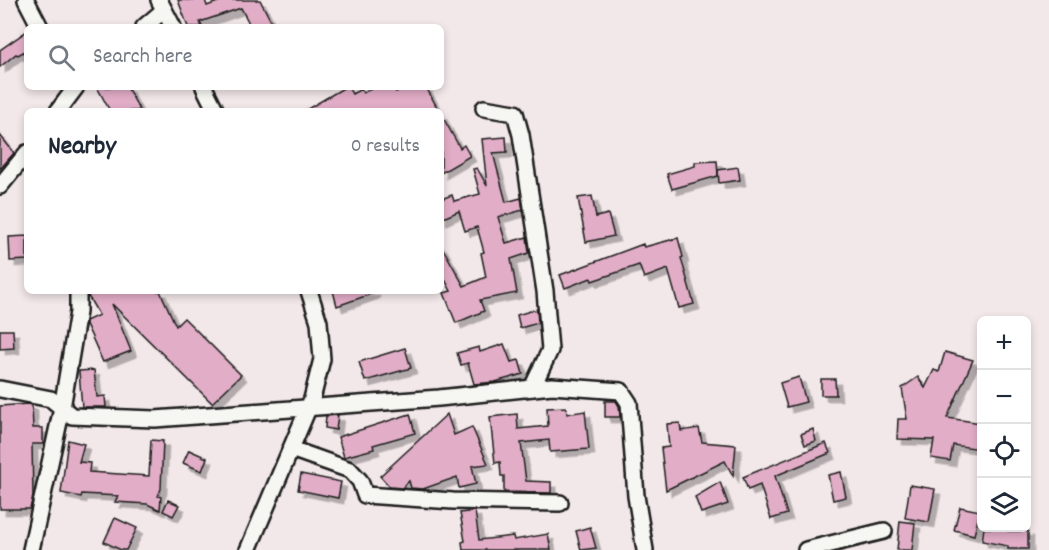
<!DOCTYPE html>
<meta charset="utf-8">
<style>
:root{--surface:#fff;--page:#f6f6f7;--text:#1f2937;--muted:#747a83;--line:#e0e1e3}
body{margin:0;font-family:Dekko,sans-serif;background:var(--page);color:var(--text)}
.controls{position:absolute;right:18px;bottom:18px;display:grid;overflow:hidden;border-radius:9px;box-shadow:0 3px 9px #0003}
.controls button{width:54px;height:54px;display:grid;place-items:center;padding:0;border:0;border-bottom:2px solid var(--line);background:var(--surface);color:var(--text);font:30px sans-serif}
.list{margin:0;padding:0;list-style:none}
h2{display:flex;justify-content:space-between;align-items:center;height:78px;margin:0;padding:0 24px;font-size:26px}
h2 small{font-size:20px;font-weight:400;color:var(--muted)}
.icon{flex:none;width:33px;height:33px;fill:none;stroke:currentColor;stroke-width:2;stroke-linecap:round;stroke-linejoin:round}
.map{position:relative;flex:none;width:1049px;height:550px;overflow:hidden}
.search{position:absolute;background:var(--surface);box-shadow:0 3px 9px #0003;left:24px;top:24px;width:420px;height:66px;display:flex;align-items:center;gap:15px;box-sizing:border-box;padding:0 21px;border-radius:9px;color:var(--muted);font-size:22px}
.panel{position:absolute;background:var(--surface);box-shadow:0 3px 9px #0003;left:24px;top:108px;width:420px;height:186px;border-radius:9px}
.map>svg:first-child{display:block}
</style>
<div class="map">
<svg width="1049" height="550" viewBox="0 0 1049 550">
<defs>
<filter id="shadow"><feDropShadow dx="5.5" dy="5.5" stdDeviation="0" flood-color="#0004"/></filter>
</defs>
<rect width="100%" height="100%" fill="#f2e7e9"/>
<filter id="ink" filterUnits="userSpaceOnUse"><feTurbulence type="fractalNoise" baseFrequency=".0167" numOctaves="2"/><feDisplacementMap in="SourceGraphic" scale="12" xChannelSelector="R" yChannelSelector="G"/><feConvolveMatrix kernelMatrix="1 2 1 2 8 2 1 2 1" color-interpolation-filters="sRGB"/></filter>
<g filter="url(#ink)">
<g fill="#e2adc7" stroke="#1c1c1c" stroke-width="1.5" filter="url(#shadow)">
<path d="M178,0h27l2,6 16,-6h37l14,27h-23l-10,-19 -41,14 2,5h-14z"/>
<path d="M27,31v19l-9,5 -2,-1 -16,13v-17z"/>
<path d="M97,87h30l13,24h-30z"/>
<path d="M345,87h3l4,7 9,-5 2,4 12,-6h18l3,5 9,-5h21l13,24h-135z"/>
<path d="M441,114l19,34 4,-3 6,11 -29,17z"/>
<path d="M0,135l14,18 -14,16z"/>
<path d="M506,137l1,15 -14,1 13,49 15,-4 2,12 -25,7 8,26 21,-6 2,16 -18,6 6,34 -37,7 4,11 -28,12 -12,-30 7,-2 -10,-19v-27l23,41 22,-9 -5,-24 3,-1 -7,-25 -12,4 -6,-20 -18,8v-20l11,-4 2,6 26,-7 -7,-25 4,-1 10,18 -5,-47z"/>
<path d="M717,161l1,15 -46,13 -5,-15 28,-8v-4z"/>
<path d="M738,167l2,13 -21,3 -1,-13z"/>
<path d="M592,196l4,21 12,-3 6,22 -28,6 -8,-44z"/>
<path d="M27,236v24l-17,1 -1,-24z"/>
<path d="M678,238l5,19 -2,1 13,46 -15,4 -11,-39 -24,9 -5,-13 -47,16 -1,-3 -26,10 -5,-13 83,-31 1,3z"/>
<path d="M88,291h72l16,35 8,-8 57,57 -29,28 -100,-99 19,47 -28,11 -17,-38v-3l13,-6 -11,-19z"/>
<path d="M333,291h41v2l-37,13z"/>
<path d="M537,309l1,14 -18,5 -3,-13z"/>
<path d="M0,330h13l1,18 -14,1z"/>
<path d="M504,344l7,18 8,-2 4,14 -28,8 -21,2 -6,-21 -7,2 -4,-12 22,-6 1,5z"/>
<path d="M405,348l6,20 -46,13 -6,-19z"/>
<path d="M945,352l28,8 -26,58 34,5v26l-28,-4 -3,16 -19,-3 3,-18 -37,-1 1,-20h9l-5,-31 16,-11 7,11 9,-18 5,2z"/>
<path d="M94,370l3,27 8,-1 1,11h-24l-3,-36z"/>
<path d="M799,377l7,25 -19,5 -7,-24z"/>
<path d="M821,379h14l1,16h-15z"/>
<path d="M605,401h11l3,5 1,11h-15z"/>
<path d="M28,404l4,1 1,23h10v16h-11l1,52 -3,13h-30v-103z"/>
<path d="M566,407l1,7 18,-3 4,38 -39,3 -1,-12 -28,3 5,38 25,1v11l-47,-1v-16h-3l-1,-14 -5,1 -5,-46 27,-3 1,15 30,-3 -1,-18z"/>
<path d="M410,414l5,19 -42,12 1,4 -30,8 -6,-20z"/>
<path d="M447,414l7,21 18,-8 16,37 -16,2 4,18 -17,4 -2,-11 -34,12 -12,-1 -2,-7 -7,7 -12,-1 -10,-11z"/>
<path d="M338,415l-2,15 -11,-2 1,-12z"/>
<path d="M680,423l1,8 18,-3 3,14 34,3 -3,31 -8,-15 -59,29 -5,-42 8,-1 -2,-23z"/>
<path d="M813,429l3,12 -11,4 -4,-11z"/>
<path d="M68,440l16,4 -5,18 11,1 -1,9 60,4 2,-36 12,1 -2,48 -3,7 3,1 -1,13 -13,-6 -32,-2 3,-6 -36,-2 -1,3 -20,-4z"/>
<path d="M826,443l4,10 -55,23 12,38 -16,5 -11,-34 -12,5 -5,-13z"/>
<path d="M189,450l18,8 -5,13 -19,-8z"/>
<path d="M841,472l5,25 -13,3 -5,-25z"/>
<path d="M301,474l40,8 -3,16 -40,-8z"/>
<path d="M720,482l8,22 -27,9 -6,-16z"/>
<path d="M910,485l25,4 -6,33 -24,-4z"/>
<path d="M168,500l11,5 -6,11 -10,-5z"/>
<path d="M960,507l20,4 -6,24 -20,-5z"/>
<path d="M475,511l4,29 34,-4 1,4 34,-6 3,16h-88l-1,-8 3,-1 -5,-28z"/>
<path d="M115,518l22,10 -11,22h-5l-17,-8z"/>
<path d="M900,521l15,2 -3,27h-15z"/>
<path d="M590,527l6,21 -15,2 -5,-19z"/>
<path d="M984,528h24v3h20v18h-20v-3l-26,-5z"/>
</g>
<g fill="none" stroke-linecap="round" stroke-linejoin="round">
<defs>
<g id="minor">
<path d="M26,0l14,27"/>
<path d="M159,0l14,27"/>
<path d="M144,27l20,-17"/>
<path d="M204,87l12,24"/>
<path d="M484,108l31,5 6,22 24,156 5,59 -18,38"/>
<path d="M58,111l18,-24"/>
<path d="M0,186l27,-33"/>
<path d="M0,389l51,10 21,17 83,3 284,-21 113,-12 69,5 8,12 7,93 9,54"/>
<path d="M291,449l59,21 10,11 5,14 88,6 107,2"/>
<path d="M31,550l31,-142 16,-96v-21"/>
<path d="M248,550l64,-151 10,-40 -3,-37 -10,-31"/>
<path d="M806,550l78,-19"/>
</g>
</defs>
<use href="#minor" stroke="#1c1c1c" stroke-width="20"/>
<use href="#minor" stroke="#f6f6f2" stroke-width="15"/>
</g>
</g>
</svg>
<div class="controls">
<button>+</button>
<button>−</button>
<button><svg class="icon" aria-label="locate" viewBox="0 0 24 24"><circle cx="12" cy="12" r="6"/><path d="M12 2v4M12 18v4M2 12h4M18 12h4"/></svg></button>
<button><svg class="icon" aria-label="layers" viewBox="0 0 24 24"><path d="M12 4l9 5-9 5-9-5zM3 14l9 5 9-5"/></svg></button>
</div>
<div class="search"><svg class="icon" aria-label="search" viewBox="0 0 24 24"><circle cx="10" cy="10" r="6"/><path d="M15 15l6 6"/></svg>Search here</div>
<section class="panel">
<h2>Nearby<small>0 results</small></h2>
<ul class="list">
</ul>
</section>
</div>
